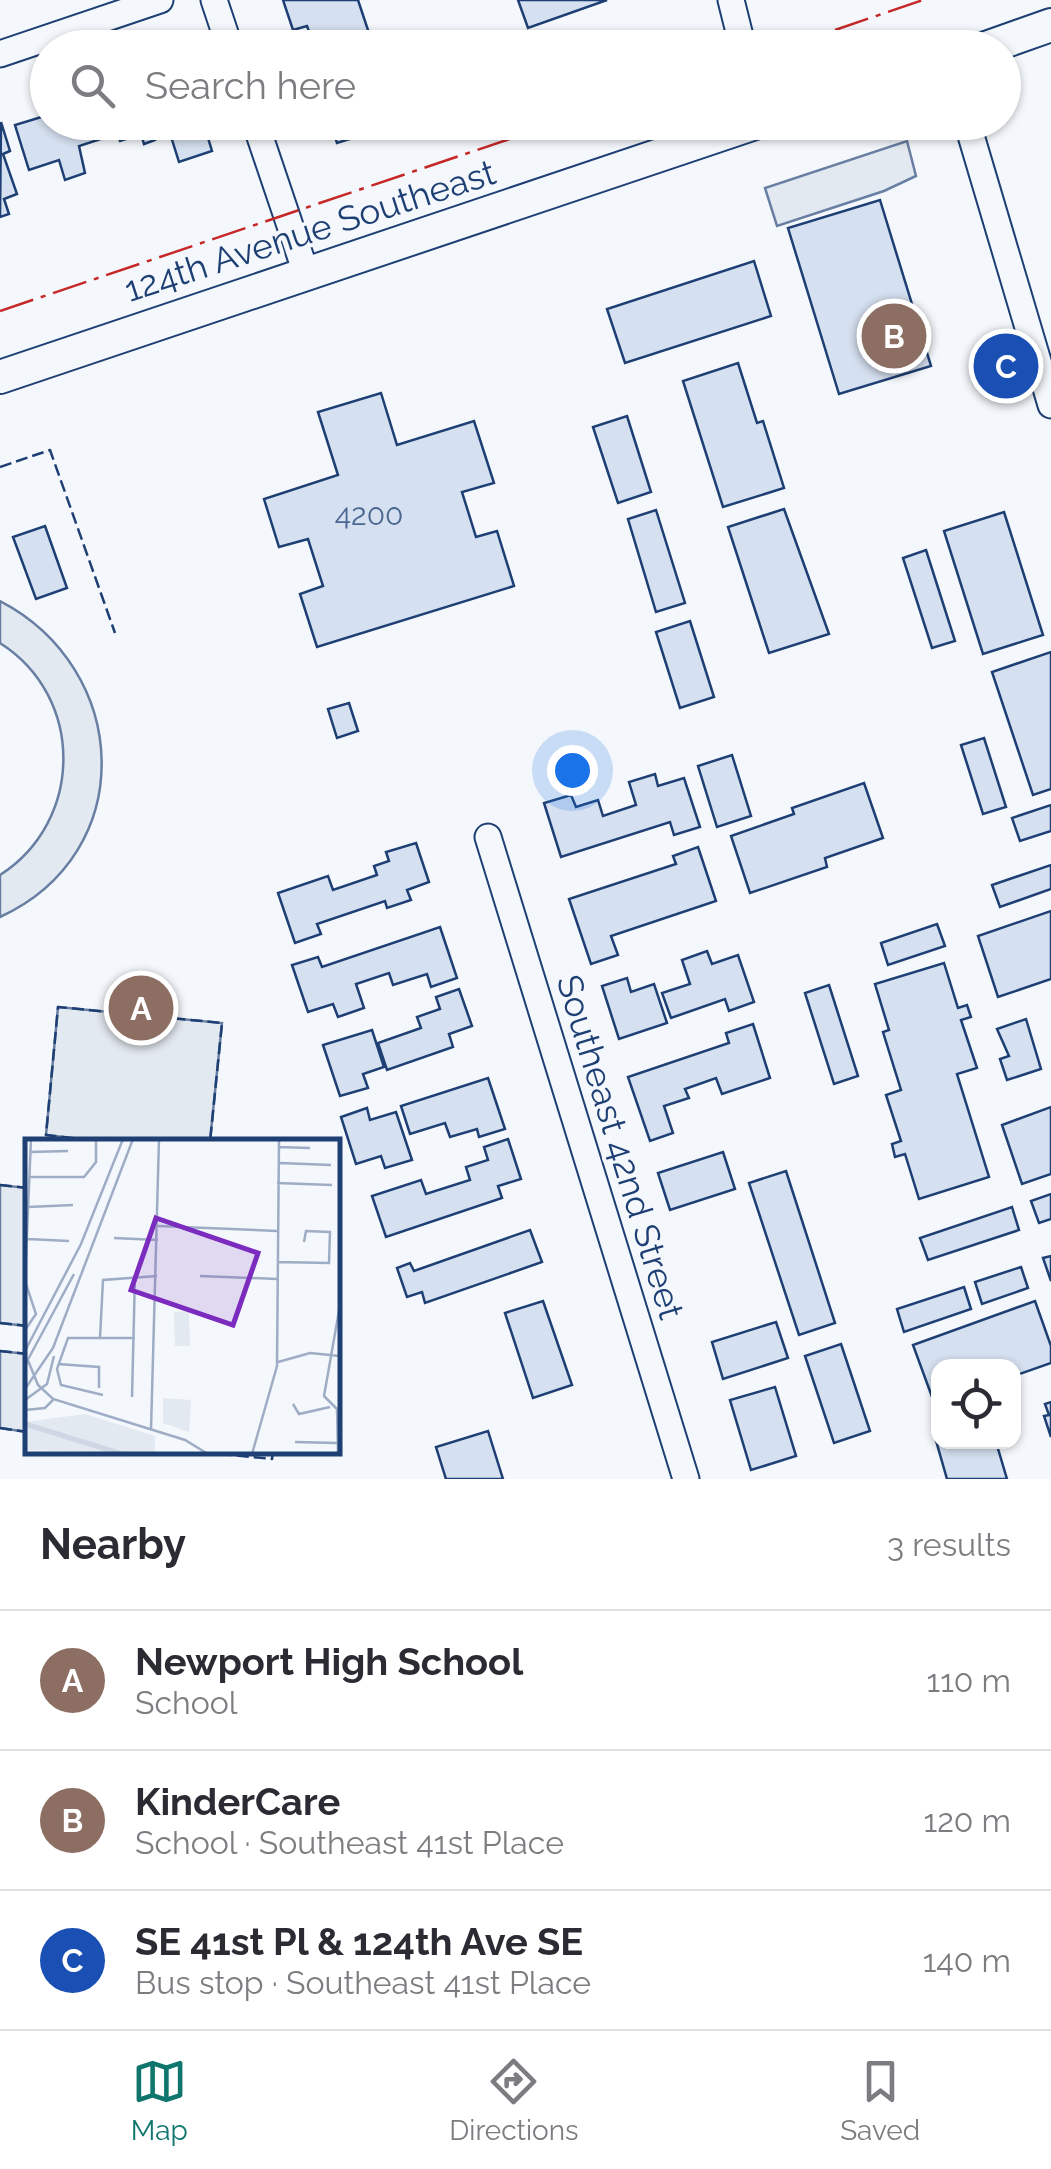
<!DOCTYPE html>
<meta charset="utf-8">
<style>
:root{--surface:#fff;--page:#f2f2f3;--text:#2b2b33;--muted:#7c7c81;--line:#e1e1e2;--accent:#0f766e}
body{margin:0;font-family:Raleway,sans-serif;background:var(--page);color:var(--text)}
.controls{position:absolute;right:30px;bottom:30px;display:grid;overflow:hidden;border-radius:20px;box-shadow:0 2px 8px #0004}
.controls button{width:90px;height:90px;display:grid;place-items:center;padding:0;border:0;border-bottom:2px solid var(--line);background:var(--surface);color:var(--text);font:50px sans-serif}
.you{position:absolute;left:572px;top:770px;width:35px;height:35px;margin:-25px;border:8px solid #fff;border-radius:50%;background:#1a73e8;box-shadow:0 0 0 15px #1a73e833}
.badge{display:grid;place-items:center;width:65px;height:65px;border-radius:50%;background:var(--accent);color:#fff;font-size:32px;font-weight:700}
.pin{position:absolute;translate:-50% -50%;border:5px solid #fff;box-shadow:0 2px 10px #0006}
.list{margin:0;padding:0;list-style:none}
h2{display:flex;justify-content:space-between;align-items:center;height:130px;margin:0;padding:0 40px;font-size:42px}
h2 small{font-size:32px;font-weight:400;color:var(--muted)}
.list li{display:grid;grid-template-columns:65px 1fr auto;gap:30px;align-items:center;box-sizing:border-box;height:140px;padding:0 40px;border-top:2px solid var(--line)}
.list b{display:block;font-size:38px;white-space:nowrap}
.list p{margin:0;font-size:32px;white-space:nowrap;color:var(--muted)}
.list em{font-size:32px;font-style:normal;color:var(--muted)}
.icon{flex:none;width:55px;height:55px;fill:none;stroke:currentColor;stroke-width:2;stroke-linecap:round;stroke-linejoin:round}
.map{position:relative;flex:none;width:1051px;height:1479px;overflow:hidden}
.search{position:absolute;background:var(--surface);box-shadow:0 2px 8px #0004;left:30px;right:30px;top:30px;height:110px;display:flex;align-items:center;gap:25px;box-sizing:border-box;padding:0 35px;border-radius:55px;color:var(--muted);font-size:38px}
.sheet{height:550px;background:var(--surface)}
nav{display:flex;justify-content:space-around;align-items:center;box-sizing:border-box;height:140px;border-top:2px solid var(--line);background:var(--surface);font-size:28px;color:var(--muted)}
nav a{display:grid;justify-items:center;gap:5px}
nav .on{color:var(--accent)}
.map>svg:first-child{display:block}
</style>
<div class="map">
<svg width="1051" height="1479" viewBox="0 0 1051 1479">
<rect width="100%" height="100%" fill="#f4f7fb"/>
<g fill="#e3e9f0" stroke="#687fa3" stroke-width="2.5">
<path d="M907,141l9,35 -32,15 -107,35 -12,-38z"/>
<path d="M0,601c131,68 140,252 0,316v-42c84,-54 85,-178 0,-232z"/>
<path d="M58,1007l164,16 -12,118 -103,1 -61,-7z"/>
<path d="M0,1185l27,3v138l-27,-3z"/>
<path d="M0,1351l27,3v78l-27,-4z"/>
</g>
<g fill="#d5e0f0" stroke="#1d3f73" stroke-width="2.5">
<path d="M283,0h75l14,42 -15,6h-42l-8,-22 -14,4z"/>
<path d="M518,0h89l-79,28z"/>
<path d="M48,115v7h51l5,16 -25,8 6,27 -20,7 -6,-20 -30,10 -14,-45z"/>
<path d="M1,122l9,29 -7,3 14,40 -13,5 5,15 -9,3z"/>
<path d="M114,122h89l9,29 -33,11 -11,-35 -15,5 2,8 -11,4 -3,-10 -21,7z"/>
<path d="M330,122h50l2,7 -45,14z"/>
<path d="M880,200l51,166 -92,28 -51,-166z"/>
<path d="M754,261l17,55 -146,47 -18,-54z"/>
<path d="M738,363l19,60 6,-2 21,67 -61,19 -40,-126z"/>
<path d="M381,393l16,52 77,-24 20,62 -32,9 14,45 21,-6 17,55 -197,61 -17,-53 23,-8 -15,-47 -29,8 -15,-48 74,-24 -20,-63z"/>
<path d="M627,416l24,76 -33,11 -25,-76z"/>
<path d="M784,509l45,125 -60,19 -41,-126z"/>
<path d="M656,510l29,93 -29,9 -28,-93z"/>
<path d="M1004,512l39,123 -60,19 -39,-123z"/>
<path d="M45,526l22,62 -31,11 -23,-62z"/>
<path d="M926,550l29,91 -23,7 -29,-90z"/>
<path d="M690,621l24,76 -34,11 -24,-76z"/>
<path d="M1051,652v137l-18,6 -41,-123z"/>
<path d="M349,703l9,28 -21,7 -9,-29z"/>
<path d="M984,738l22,69 -23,7 -22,-69z"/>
<path d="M732,755l19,61 -34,11 -19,-61z"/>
<path d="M655,774l3,12 26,-8 16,49 -26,8 -4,-13 -109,35 -17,-54 27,-8 5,12 22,-7 5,16 33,-11 -7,-23z"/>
<path d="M864,783l19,55 -58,20 2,9 -77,26 -19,-57 63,-22 -2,-6z"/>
<path d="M1051,805v26l-31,10 -8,-23z"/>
<path d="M416,843l13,39 -22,8 4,10 -24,8 -2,-7 -68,23 4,10 -26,9 -17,-50 50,-17 5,14 44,-15 -3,-9 15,-5 -3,-9z"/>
<path d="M698,847l18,54 -105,35 7,19 -27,9 -22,-65 107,-35 -3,-8z"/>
<path d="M1051,865v24l-51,18 -8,-22z"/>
<path d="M1051,911v68l-53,18 -20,-61z"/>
<path d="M937,924l8,22 -57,19 -7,-22z"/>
<path d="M440,927l17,51 -26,9 -4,-13 -34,11 -4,-12 -33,11 8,24 -26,9 -5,-13 -25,8 -16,-47 26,-8 4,10z"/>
<path d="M707,951l5,13 26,-9 16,47 -25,9 -4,-12 -54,19 -9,-25 28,-9 -8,-24z"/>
<path d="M944,963l14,45 9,-3 4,12 -10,3 16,48 -20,6 32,103 -70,22 -14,-45 -10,3 -3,-13 9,-3 -15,-46 15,-5 -18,-58 6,-2 -14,-46z"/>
<path d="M627,978l4,14 23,-8 13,39 -48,16 -17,-53z"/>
<path d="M829,985l29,91 -24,8 -29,-91z"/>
<path d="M459,989l13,37 -23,8 4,13 -66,23 -9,-27 43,-15 -4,-11 23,-8 -4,-12z"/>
<path d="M1026,1019l15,50 -34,11 -7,-21 9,-3 -12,-27z"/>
<path d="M753,1024l17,54 -48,16 -6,-16 -31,11 4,9 -25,8 9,27 -23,8 -22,-64 101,-34 -3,-10z"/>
<path d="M372,1030l12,37 -21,7 5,14 -28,8 -17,-51z"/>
<path d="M488,1078l17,51 -26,8 -2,-8 -27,8 -5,-14 -35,11 -9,-28z"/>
<path d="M1051,1107v67l-29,10 -20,-59z"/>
<path d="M367,1108l3,12 26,-8 16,48 -27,8 -4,-12 -25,8 -15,-47z"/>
<path d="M508,1139l13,40 -23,7 4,12 -116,39 -14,-41 49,-16 5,14 44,-14 -4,-13 22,-7 -4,-13z"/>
<path d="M723,1152l12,37 -65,21 -12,-37z"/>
<path d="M786,1171l49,152 -36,12 -50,-152z"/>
<path d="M1051,1194v25l-12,4 -8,-22z"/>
<path d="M1012,1207l7,23 -91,30 -8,-22z"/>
<path d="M530,1230l12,32 -117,41 -3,-11 -15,5 -10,-29 13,-5 4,8z"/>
<path d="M1051,1256v25l-8,-23z"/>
<path d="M1021,1267l7,21 -46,16 -7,-22z"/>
<path d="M964,1287l7,22 -67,23 -7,-23z"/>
<path d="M543,1301l29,84 -39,13 -28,-85z"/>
<path d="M1035,1301l16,45v17l-37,13v-10h-76v38l-3,1 -22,-60z"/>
<path d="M776,1322l12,36 -65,21 -11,-37z"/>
<path d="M841,1344l29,87 -36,12 -29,-87z"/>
<path d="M775,1387l21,69 -45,14 -21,-70z"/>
<path d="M1051,1402v35l-7,-21 5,-1 -4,-11z"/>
<path d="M488,1431l15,48h-57l-10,-32z"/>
<path d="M938,1436v6h58l11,37h-60l-12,-42z"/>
</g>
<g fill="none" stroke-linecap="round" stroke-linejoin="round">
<defs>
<g id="minor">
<path d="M214,0l16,48"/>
<path d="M731,0l12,48"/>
<path d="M0,54l160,-54"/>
<path d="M255,122l51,151"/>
<path d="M967,122l84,283"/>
<path d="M488,837l198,642"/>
</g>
<g id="tertiary">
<path d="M986,48l65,-23"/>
<path d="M0,377l758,-255"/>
</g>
</defs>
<use href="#minor" stroke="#1d3f73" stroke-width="29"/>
<use href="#tertiary" stroke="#1d3f73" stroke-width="36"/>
<use href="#minor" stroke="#f4f7fb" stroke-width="25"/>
<use href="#tertiary" stroke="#f4f7fb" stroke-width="32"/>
<g stroke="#1d3f73" stroke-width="2.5" stroke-dasharray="12 5" stroke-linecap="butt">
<path d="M0,467l50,-17 65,183"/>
<path d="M107,1142l-61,-7 12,-128 164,16 -12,119"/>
<path d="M0,1185l28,3"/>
<path d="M0,1323l28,3"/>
<path d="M0,1351l28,3"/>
<path d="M0,1428l28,4"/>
<path d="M203,1452l69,7 1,-7"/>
</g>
<g stroke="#c62828" stroke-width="2.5" stroke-dasharray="35 8 5 8" stroke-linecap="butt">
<path d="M782,48l141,-48"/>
<path d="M0,311l560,-189"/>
</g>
</g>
<g text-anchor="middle" stroke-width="8" stroke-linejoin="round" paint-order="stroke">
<g font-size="30" fill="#4b6792">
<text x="369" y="525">4200</text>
</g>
<g font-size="35" fill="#1d3f73" stroke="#f4f7fb">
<text transform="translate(310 231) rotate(-18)" y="12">124th Avenue Southeast</text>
<text transform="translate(620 1147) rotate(73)" y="12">Southeast 42nd Street</text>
</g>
</g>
<g transform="translate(25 1139)">
<rect width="315" height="315" fill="#f4f7fb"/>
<path d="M164,172l1,35h-15l-1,-34zM138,259l28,2 -2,32 -26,-9zM60,275l70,22v18l-130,-4v-28z" fill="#e3e9f0"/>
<path fill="none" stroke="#cfd7e4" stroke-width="5" d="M0,285l97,30"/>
<path fill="none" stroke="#9eadc5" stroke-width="2.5" d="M253,8l32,1M5,13l38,-1M255,24l51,2M5,38h54l12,-15v-23M252,44l55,2M3,68l45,-2M133,87l119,5M89,99l44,2M3,100l41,2M252,123l52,1 1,-31 -24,-1 -2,11M175,137l77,3M0,191l11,-16 -11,-33 6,-142M75,199l3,-58 54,-4M0,212l56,-107 42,-105M2,219l11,27 15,14 132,41 23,14M253,223l32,-9 30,3M33,225l41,3v21M0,226l49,-91M0,250l28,-41 80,-209M78,256l-42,-10 -4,-16 11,-31h67M107,258l3,-122M0,261l22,-16 7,-28M268,265l6,10 31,-7M312,270l-13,-13 16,-91M312,270l1,45M0,271l20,-2 8,-8M126,291l8,-291M270,303l42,1M227,315l25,-88 2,-227"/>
<path fill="#7b2cbf" fill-opacity="0.15" stroke="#7b2cbf" stroke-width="5" d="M131,79l102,35 -25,72 -102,-35z"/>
<rect width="315" height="315" fill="none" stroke="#1d3f73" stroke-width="5"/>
</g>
</svg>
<div class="controls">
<button><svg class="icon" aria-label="locate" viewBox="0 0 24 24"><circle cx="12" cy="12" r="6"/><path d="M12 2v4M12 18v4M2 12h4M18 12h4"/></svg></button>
</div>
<div class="you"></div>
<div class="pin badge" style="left:141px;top:1008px;background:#8d6e63">A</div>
<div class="pin badge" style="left:894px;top:336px;background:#8d6e63">B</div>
<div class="pin badge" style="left:1006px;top:366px;background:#1a4fb4">C</div>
<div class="search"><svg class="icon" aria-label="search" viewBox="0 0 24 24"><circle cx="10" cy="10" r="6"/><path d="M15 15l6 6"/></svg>Search here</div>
</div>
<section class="sheet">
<h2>Nearby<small>3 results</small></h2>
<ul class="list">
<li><span class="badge" style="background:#8d6e63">A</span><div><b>Newport High School</b><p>School</p></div><em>110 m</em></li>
<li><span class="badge" style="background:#8d6e63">B</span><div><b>KinderCare</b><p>School · Southeast 41st Place</p></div><em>120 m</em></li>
<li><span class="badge" style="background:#1a4fb4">C</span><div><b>SE 41st Pl &amp; 124th Ave SE</b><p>Bus stop · Southeast 41st Place</p></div><em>140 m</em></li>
</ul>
</section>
<nav>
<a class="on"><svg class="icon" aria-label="map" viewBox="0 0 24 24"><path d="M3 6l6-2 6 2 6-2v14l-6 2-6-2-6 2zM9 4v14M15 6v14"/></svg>Map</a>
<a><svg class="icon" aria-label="directions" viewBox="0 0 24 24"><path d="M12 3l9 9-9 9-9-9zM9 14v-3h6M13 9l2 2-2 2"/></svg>Directions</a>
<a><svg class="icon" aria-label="saved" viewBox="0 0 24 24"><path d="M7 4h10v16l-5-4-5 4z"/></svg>Saved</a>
</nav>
